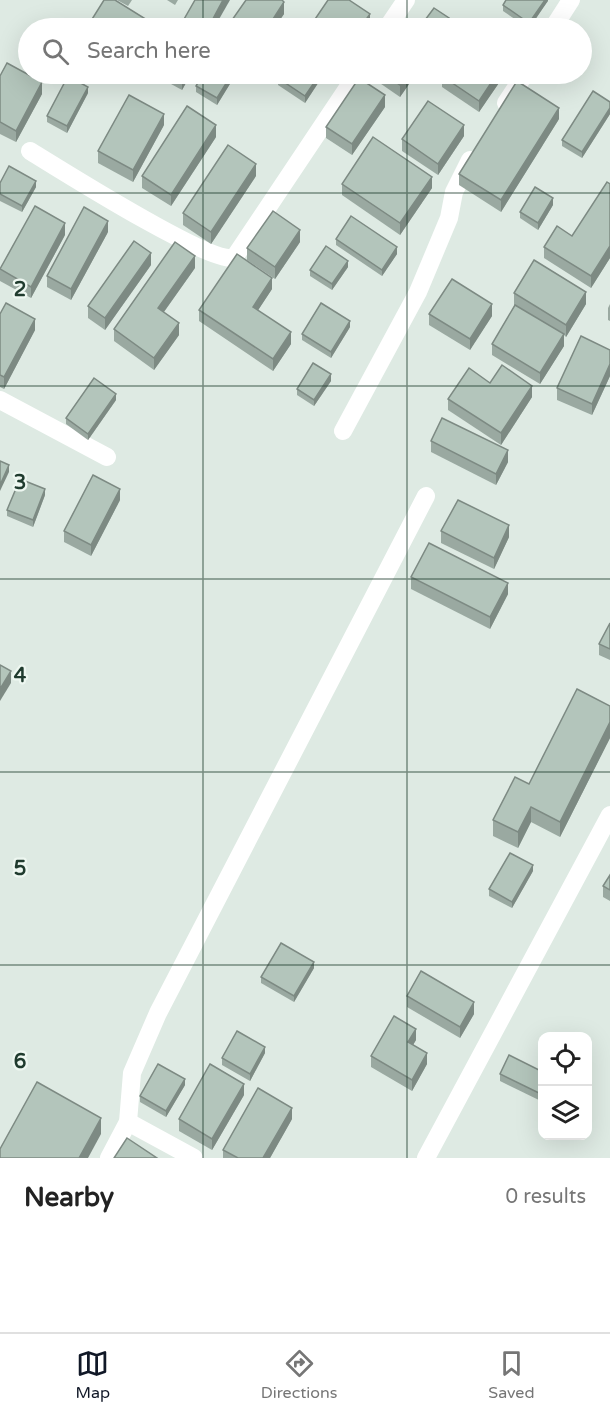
<!DOCTYPE html>
<style>
:root{--surface:#fff;--page:#f2f2f2;--text:#222;--muted:#767676;--line:#e0e0e0;--accent:#111827}
body{margin:0;font-family:"Varela Round",sans-serif;background:var(--page);color:var(--text)}
.controls{position:absolute;right:18px;bottom:18px;display:grid;overflow:hidden;border-radius:12px;box-shadow:0 6px 24px #0002}
.controls button{width:54px;height:54px;display:grid;place-items:center;padding:0;border:0;border-bottom:2px solid var(--line);background:var(--surface);color:var(--text);font:30px sans-serif}
.list{margin:0;padding:0;list-style:none}
h2{display:flex;justify-content:space-between;align-items:center;height:78px;margin:0;padding:0 24px;font-size:26px}
h2 small{font-size:20px;font-weight:400;color:var(--muted)}
.icon{flex:none;width:33px;height:33px;fill:none;stroke:currentColor;stroke-width:2;stroke-linecap:round;stroke-linejoin:round}
.map{position:relative;flex:none;width:610px;height:1158px;overflow:hidden}
.search{position:absolute;background:var(--surface);box-shadow:0 6px 24px #0002;left:18px;right:18px;top:18px;height:66px;display:flex;align-items:center;gap:15px;box-sizing:border-box;padding:0 21px;border-radius:33px;color:var(--muted);font-size:22px}
.sheet{height:174px;background:var(--surface)}
nav{display:flex;justify-content:space-around;align-items:center;box-sizing:border-box;height:84px;border-top:2px solid var(--line);background:var(--surface);font-size:16px;color:var(--muted)}
nav a{display:grid;justify-items:center;gap:3px}
nav .on{color:var(--accent)}
.map>svg:first-child{display:block}
</style>
<div class="map">
<svg width="610" height="1158" viewBox="0 0 610 1158">
<rect width="100%" height="100%" fill="#deeae3"/>
<g fill="none" stroke-linecap="round" stroke-linejoin="round">
<g stroke="#fff" stroke-width="18">
<path d="M387,28l19,-28"/>
<path d="M553,28l18,-28"/>
<path d="M506,103l19,-29"/>
<path d="M30,151c31,19 178,112 204,107l123,-184"/>
<path d="M0,400l107,57"/>
<path d="M343,431l75,-139 31,-74 5,-26 16,-32"/>
<path d="M128,1122l66,36"/>
<path d="M109,1158l19,-36 4,-49 26,-60 268,-517"/>
<path d="M426,1158l184,-343"/>
</g>
</g>
<g fill="#9aa9a1">
<path d="M117,0h15l-4,6z"/>
<path d="M167,0h11l-3,5z"/>
<path d="M548,0l-18,28h-2l-25,-17v-6z"/>
<path d="M284,14l-6,9 7,5h-53v-8z"/>
<path d="M89,24l63,4h-63z"/>
<path d="M160,74h31l-9,16 -22,-12z"/>
<path d="M236,74l-19,31 -21,-13v-6z"/>
<path d="M324,74l-19,29 -27,-18v-7z"/>
<path d="M371,74h45l-16,23 -29,-20z"/>
<path d="M443,74h62l-26,38 -37,-25v-11z"/>
<path d="M0,76l42,18 -26,48 -16,-8z"/>
<path d="M88,93l-21,40 -20,-11v-6z"/>
<path d="M610,102v12l-28,44 -20,-12v-6z"/>
<path d="M385,107l-33,48 -26,-17v-11z"/>
<path d="M559,119l-58,93 -42,-27v-11z"/>
<path d="M164,125l-31,57 -35,-19v-12z"/>
<path d="M464,136l-26,39 -36,-24v-12z"/>
<path d="M216,137l-45,69 -29,-18v-12z"/>
<path d="M256,176l-45,68 -28,-19v-12z"/>
<path d="M0,183l36,4 -14,25 -22,-11z"/>
<path d="M342,184l90,4 -32,47 -58,-40z"/>
<path d="M610,184v74l-19,30 -47,-30v-11l28,-11z"/>
<path d="M553,205l-15,25 -18,-12v-6z"/>
<path d="M108,232l-37,68 -24,-13v-11z"/>
<path d="M65,235l-34,63 -31,-17v-12z"/>
<path d="M336,239l61,15 -15,22 -46,-31z"/>
<path d="M300,242l-25,37 -28,-19v-12z"/>
<path d="M151,265l-46,65 -17,-12v-12z"/>
<path d="M348,267l-16,23 -22,-14v-6z"/>
<path d="M195,268l-31,44 15,23 -25,35 -40,-29v-12z"/>
<path d="M272,289l-14,21 33,34 -18,27 -74,-50v-11z"/>
<path d="M514,293l72,11 -20,33 -2,-2v11l-24,38 -48,-29v-11l23,-39h-1z"/>
<path d="M610,304v17l-2,-1v-12z"/>
<path d="M0,314l35,16 -31,59 -4,-2z"/>
<path d="M429,314l63,2 -22,34 -41,-25z"/>
<path d="M350,327l-19,31 -29,-18v-6z"/>
<path d="M610,350v26l-18,39 -35,-15v-12z"/>
<path d="M331,381l-17,25 -17,-11v-6z"/>
<path d="M490,383l42,14 -31,48 -53,-35v-11z"/>
<path d="M116,400l-28,40 -22,-16v-6z"/>
<path d="M431,441l77,21 -12,23 -65,-33z"/>
<path d="M45,495l-12,32 -26,-11v-6z"/>
<path d="M120,500l-29,56 -27,-14v-11z"/>
<path d="M441,531l68,6 -15,32 -53,-26z"/>
<path d="M411,577l97,17 -18,35 -79,-40z"/>
<path d="M610,623v37l-11,-5v-11z"/>
<path d="M610,706v32l-50,99 -29,-15 -13,26 -25,-12v-16z"/>
<path d="M533,871l-21,37 -23,-12v-7z"/>
<path d="M610,875v26l-7,-4v-11z"/>
<path d="M314,968l-20,34 -33,-19v-6z"/>
<path d="M407,996l67,18 -14,24 -53,-31z"/>
<path d="M416,1040l-3,5 14,19 -15,27 -41,-24v-11z"/>
<path d="M265,1053l-15,28 -28,-16v-7z"/>
<path d="M543,1072v30l-43,-21v-7z"/>
<path d="M185,1085l-19,32 -26,-15v-6z"/>
<path d="M244,1095l-32,55 -33,-19v-12z"/>
<path d="M292,1119l-22,39h-47v-8z"/>
</g>
<g fill="#7d8a83">
<path d="M223,0h7l-16,28h-6z"/>
<path d="M545,0h3v1l-19,27v-5z"/>
<path d="M284,2v12l-10,14 -1,-9z"/>
<path d="M370,14v12l-2,2h-8z"/>
<path d="M449,18v6l-3,4h-4z"/>
<path d="M185,74h6l-9,16v-12z"/>
<path d="M232,74h4l-19,31v-7z"/>
<path d="M320,74h4l-19,29v-7z"/>
<path d="M408,74h8l-16,23v-12z"/>
<path d="M497,74h8l-26,38v-11z"/>
<path d="M42,82v12l-26,48v-11z"/>
<path d="M88,87v6l-21,40v-7z"/>
<path d="M385,95v12l-33,48v-11z"/>
<path d="M559,108v11l-58,93v-12z"/>
<path d="M610,108v6l-28,44v-6z"/>
<path d="M164,114v11l-31,57v-12z"/>
<path d="M216,125v12l-45,69v-11z"/>
<path d="M464,125v11l-26,39v-11z"/>
<path d="M256,164v12l-45,68v-12z"/>
<path d="M432,177v11l-32,47v-12z"/>
<path d="M36,181v6l-14,25v-6z"/>
<path d="M553,198v7l-15,25v-7z"/>
<path d="M108,221v11l-37,68v-11z"/>
<path d="M65,223v12l-34,63v-11z"/>
<path d="M300,230v12l-25,37v-12z"/>
<path d="M610,246v12l-19,30v-12z"/>
<path d="M397,247v7l-15,22v-6z"/>
<path d="M151,253v12l-46,65v-12z"/>
<path d="M195,256v12l-37,52v-12z"/>
<path d="M348,261v6l-16,23v-6z"/>
<path d="M272,278v11l-19,29v-11z"/>
<path d="M586,292v12l-20,33v-12z"/>
<path d="M492,304v12l-22,34v-11z"/>
<path d="M35,319v11l-31,59v-12z"/>
<path d="M350,321v6l-19,31v-6z"/>
<path d="M179,323v12l-25,35v-12z"/>
<path d="M291,332v12l-18,27v-12z"/>
<path d="M564,334v12l-24,38v-11z"/>
<path d="M610,364v12l-18,39v-11z"/>
<path d="M331,374v7l-17,25v-6z"/>
<path d="M532,386v11l-31,48v-12z"/>
<path d="M116,394v6l-28,40v-6z"/>
<path d="M508,450v12l-12,23v-11z"/>
<path d="M9,465v7l-9,19v-6z"/>
<path d="M45,489v6l-12,32v-7z"/>
<path d="M120,489v11l-29,56v-11z"/>
<path d="M509,525v12l-15,32v-11z"/>
<path d="M508,583v11l-18,35v-12z"/>
<path d="M11,671v12l-11,18v-12z"/>
<path d="M610,722v16l-50,99v-15z"/>
<path d="M531,807v15l-13,26v-16z"/>
<path d="M533,865v6l-21,37v-6z"/>
<path d="M314,962v6l-20,34v-6z"/>
<path d="M474,1002v12l-14,24v-11z"/>
<path d="M416,1029v11l-8,13v-11z"/>
<path d="M265,1047v6l-15,28v-7z"/>
<path d="M427,1053v11l-15,27v-11z"/>
<path d="M185,1079v6l-19,32v-6z"/>
<path d="M244,1084v11l-32,55v-11z"/>
<path d="M292,1108v11l-22,39h-7z"/>
<path d="M101,1118v16l-13,24h-9z"/>
</g>
<g fill="#b3c5bb" stroke="#7d8a83" stroke-width="1.5">
<path d="M104,0h11l37,23 -3,5h-52l-8,-4z"/>
<path d="M195,0h28l-15,28h-29z"/>
<path d="M246,0h36l2,2 -11,17 12,9h-40l-13,-8z"/>
<path d="M328,0h21l21,14 -10,14h-51z"/>
<path d="M506,0h39l-16,23 -26,-18z"/>
<path d="M434,8l15,10 -7,10h-23z"/>
<path d="M7,63l35,19 -26,49 -16,-9v-46z"/>
<path d="M174,74h11l-3,4z"/>
<path d="M203,74h29l-15,24 -21,-12z"/>
<path d="M281,74h39l-15,22 -27,-18z"/>
<path d="M383,74h25l-8,11z"/>
<path d="M443,74h54l-18,27 -37,-25z"/>
<path d="M68,76l20,11 -21,39 -20,-10z"/>
<path d="M359,78l26,17 -33,49 -26,-17z"/>
<path d="M517,81l42,27 -58,92 -42,-26z"/>
<path d="M593,91l17,11v6l-28,44 -20,-12z"/>
<path d="M129,95l35,19 -31,56 -35,-19z"/>
<path d="M428,101l36,24 -26,39 -36,-25z"/>
<path d="M187,106l29,19 -45,70 -29,-19z"/>
<path d="M373,137l59,40 -32,46 -58,-39z"/>
<path d="M228,145l28,19 -45,68 -28,-19z"/>
<path d="M9,166l27,15 -14,25 -22,-12v-11z"/>
<path d="M607,182l3,2v62l-19,30 -47,-29 13,-21 15,10z"/>
<path d="M535,187l18,11 -15,25 -18,-11z"/>
<path d="M35,206l30,17 -34,64 -31,-18z"/>
<path d="M84,207l24,14 -37,68 -24,-13z"/>
<path d="M273,211l27,19 -25,37 -28,-19z"/>
<path d="M351,216l46,31 -15,23 -46,-31z"/>
<path d="M134,241l17,12 -46,65 -17,-12z"/>
<path d="M175,242l20,14 -37,52 21,15 -25,35 -40,-29z"/>
<path d="M326,246l22,15 -16,23 -22,-14z"/>
<path d="M237,254l35,24 -19,29 38,25 -18,27 -74,-49z"/>
<path d="M534,260l52,32 -20,33 -52,-32z"/>
<path d="M452,279l40,25 -22,35 -41,-25z"/>
<path d="M6,303l29,16 -31,58 -4,-2v-61z"/>
<path d="M321,303l29,18 -19,31 -29,-18z"/>
<path d="M515,305l49,29 -24,39 -48,-29z"/>
<path d="M581,336l29,14v14l-18,40 -35,-16z"/>
<path d="M313,363l18,11 -17,26 -17,-11z"/>
<path d="M502,365l30,21 -31,47 -53,-34 21,-31 21,15z"/>
<path d="M94,378l22,16 -28,40 -22,-16z"/>
<path d="M442,418l66,32 -12,24 -65,-33z"/>
<path d="M0,461l9,4 -9,20z"/>
<path d="M93,475l27,14 -29,56 -27,-14z"/>
<path d="M20,479l25,10 -12,31 -26,-10z"/>
<path d="M458,500l51,25 -15,33 -53,-27z"/>
<path d="M429,543l79,40 -18,34 -79,-40z"/>
<path d="M610,623v26l-11,-5z"/>
<path d="M0,665l11,6 -11,18z"/>
<path d="M577,689l33,17v16l-50,100 -29,-15 -13,25 -25,-12 22,-43 14,7z"/>
<path d="M510,853l23,12 -21,37 -23,-13z"/>
<path d="M610,875v15l-7,-4z"/>
<path d="M281,943l33,19 -20,34 -33,-19z"/>
<path d="M421,971l53,31 -14,25 -53,-31z"/>
<path d="M394,1016l22,13 -8,13 19,11 -15,27 -41,-24z"/>
<path d="M237,1031l28,16 -15,27 -28,-16z"/>
<path d="M509,1055l34,17v23l-43,-21z"/>
<path d="M158,1064l27,15 -19,32 -26,-15z"/>
<path d="M210,1064l34,20 -32,55 -33,-20z"/>
<path d="M37,1082l64,36 -22,40h-79v-9z"/>
<path d="M258,1088l34,20 -29,50h-25l-15,-8z"/>
<path d="M127,1138l30,20h-43z"/>
</g>
<path fill="none" stroke="#1f3b2e" stroke-width="1.5" stroke-opacity="0.55" d="M203,0v28M407,0v28M203,74v1084M407,74v1084M0,193h610M0,386h610M0,579h610M0,772h610M0,965h610"/>
<g font-size="20" text-anchor="middle" font-weight="bold" fill="#1f3b2e" stroke="#eef7f1" stroke-width="4.5" stroke-linejoin="round" paint-order="stroke">
<text x="20" y="296">2</text>
<text x="20" y="489">3</text>
<text x="20" y="682">4</text>
<text x="20" y="875">5</text>
<text x="20" y="1068">6</text>
</g>
</svg>
<div class="controls">
<button><svg class="icon" aria-label="locate" viewBox="0 0 24 24"><circle cx="12" cy="12" r="6"/><path d="M12 2v4M12 18v4M2 12h4M18 12h4"/></svg></button>
<button><svg class="icon" aria-label="layers" viewBox="0 0 24 24"><path d="M12 4l9 5-9 5-9-5zM3 14l9 5 9-5"/></svg></button>
</div>
<div class="search"><svg class="icon" aria-label="search" viewBox="0 0 24 24"><circle cx="10" cy="10" r="6"/><path d="M15 15l6 6"/></svg>Search here</div>
</div>
<section class="sheet">
<h2>Nearby<small>0 results</small></h2>
<ul class="list">
</ul>
</section>
<nav>
<a class="on"><svg class="icon" aria-label="map" viewBox="0 0 24 24"><path d="M3 6l6-2 6 2 6-2v14l-6 2-6-2-6 2zM9 4v14M15 6v14"/></svg>Map</a>
<a><svg class="icon" aria-label="directions" viewBox="0 0 24 24"><path d="M12 3l9 9-9 9-9-9zM9 14v-3h6M13 9l2 2-2 2"/></svg>Directions</a>
<a><svg class="icon" aria-label="saved" viewBox="0 0 24 24"><path d="M7 4h10v16l-5-4-5 4z"/></svg>Saved</a>
</nav>
